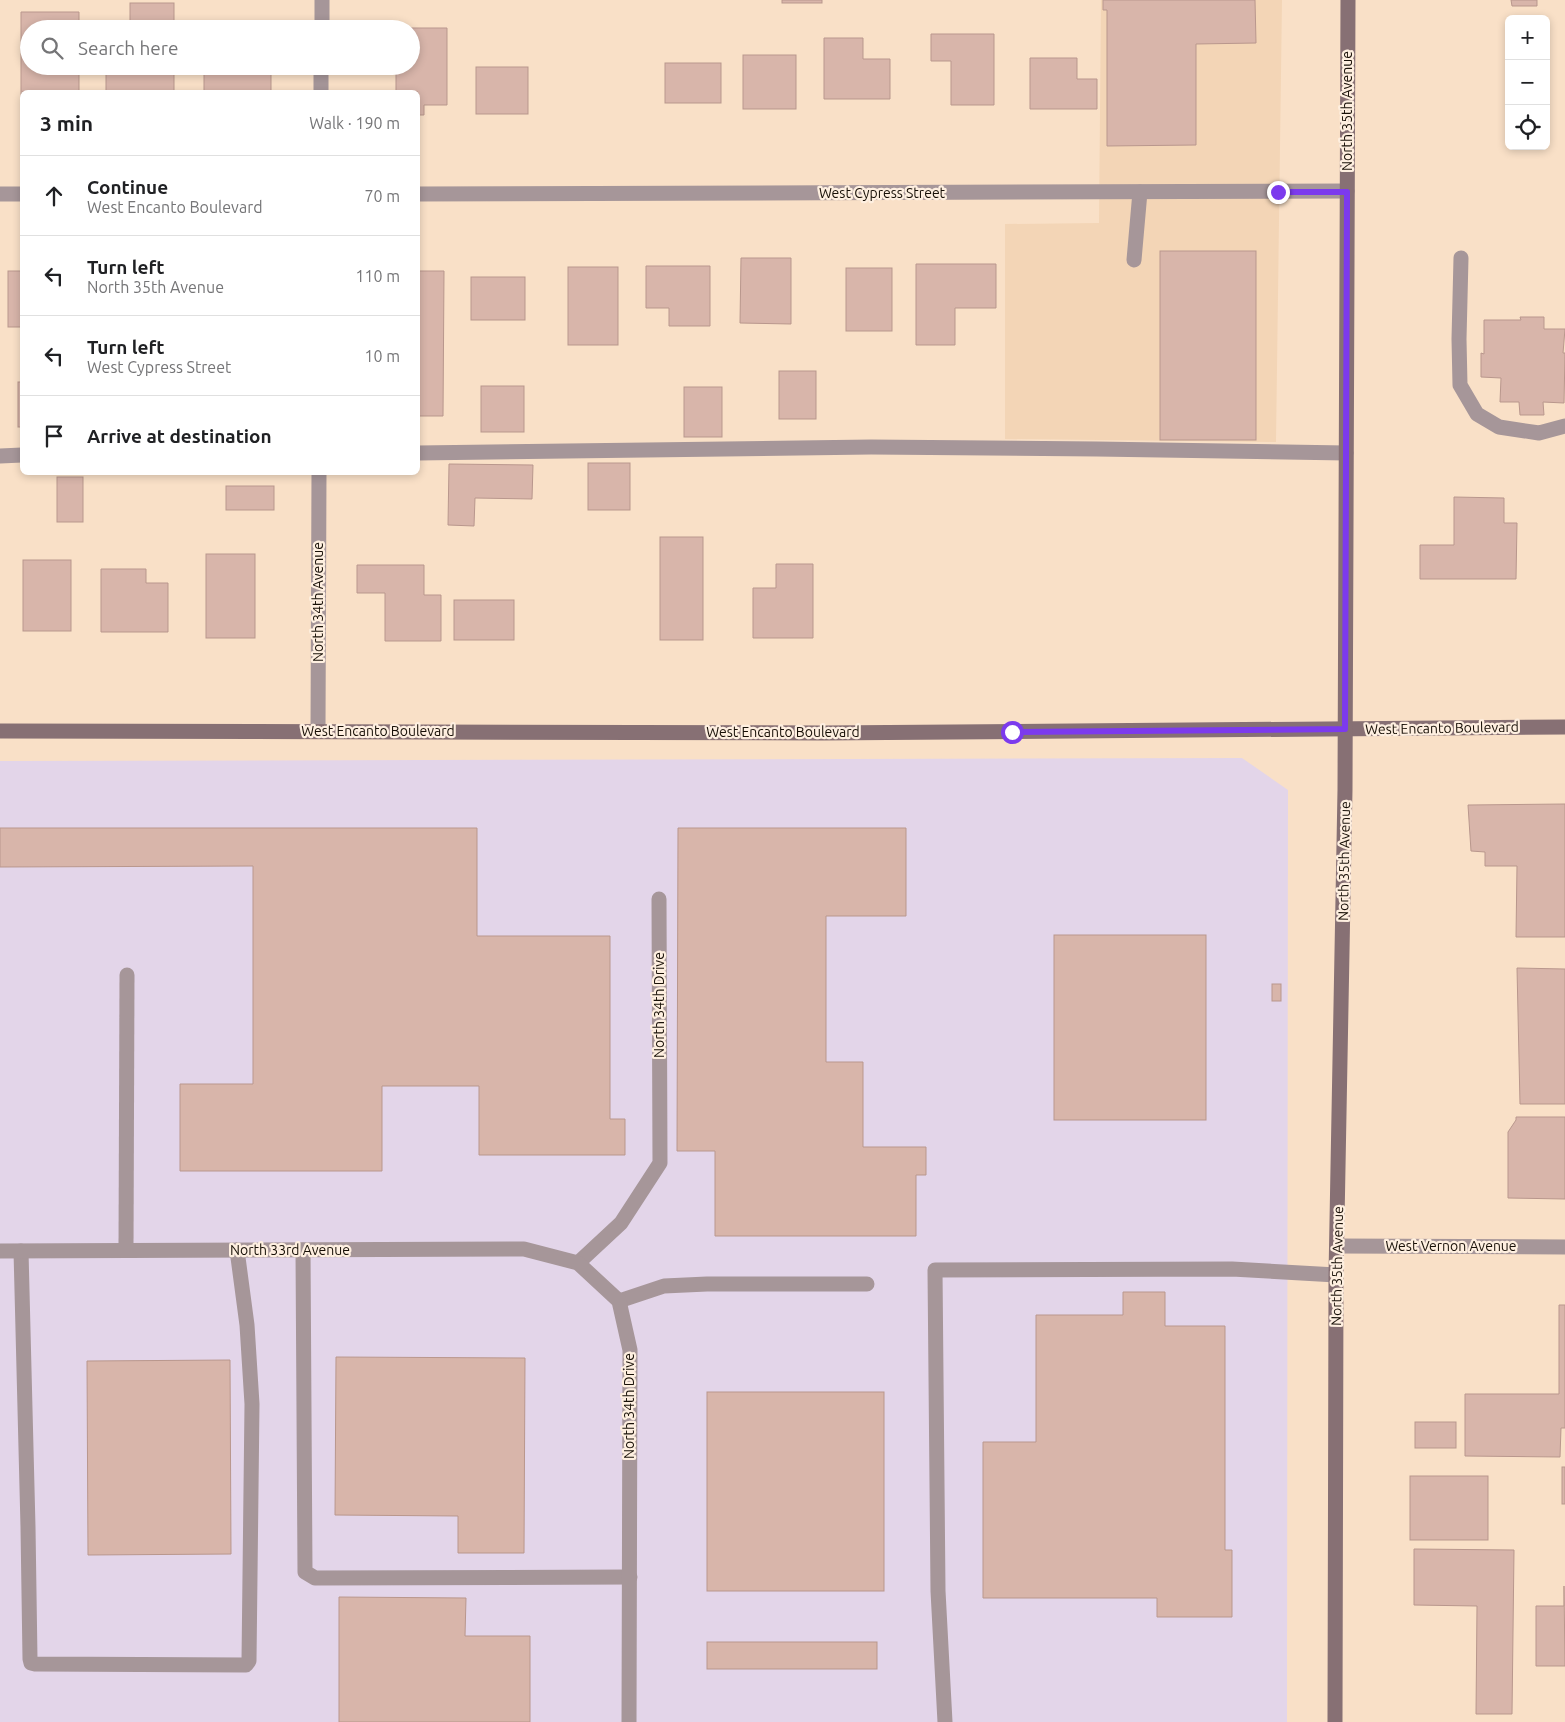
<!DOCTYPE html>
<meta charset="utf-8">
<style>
:root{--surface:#fff;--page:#f6f6f6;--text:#202124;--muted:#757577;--line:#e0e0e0}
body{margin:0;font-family:Ubuntu,sans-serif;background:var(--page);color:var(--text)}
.controls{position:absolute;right:15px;top:15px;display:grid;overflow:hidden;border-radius:8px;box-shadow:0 2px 8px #0003}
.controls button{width:45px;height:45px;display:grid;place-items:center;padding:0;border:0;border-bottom:1px solid var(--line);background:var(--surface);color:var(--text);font:25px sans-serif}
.stop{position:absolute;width:15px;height:15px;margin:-11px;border:4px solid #7c3aed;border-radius:50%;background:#fff}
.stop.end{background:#7c3aed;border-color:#fff;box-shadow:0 1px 5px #0008}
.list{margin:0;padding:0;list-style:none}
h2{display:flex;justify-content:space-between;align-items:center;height:65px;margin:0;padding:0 20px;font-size:21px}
h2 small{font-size:16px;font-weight:400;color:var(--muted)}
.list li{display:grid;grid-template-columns:32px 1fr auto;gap:15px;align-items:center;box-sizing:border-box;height:80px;padding:0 20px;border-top:1px solid var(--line)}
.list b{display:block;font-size:19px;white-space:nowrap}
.list p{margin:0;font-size:16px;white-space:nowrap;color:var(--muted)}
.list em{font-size:16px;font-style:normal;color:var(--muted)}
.icon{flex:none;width:28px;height:28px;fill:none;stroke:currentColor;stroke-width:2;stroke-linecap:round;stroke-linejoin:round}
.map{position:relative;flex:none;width:1565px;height:1722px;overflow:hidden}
.search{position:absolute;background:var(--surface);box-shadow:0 2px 8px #0003;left:20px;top:20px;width:400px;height:55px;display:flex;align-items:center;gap:12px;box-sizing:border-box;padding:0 18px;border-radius:28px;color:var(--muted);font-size:19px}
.panel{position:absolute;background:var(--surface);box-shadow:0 2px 8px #0003;left:20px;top:90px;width:400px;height:385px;border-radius:8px}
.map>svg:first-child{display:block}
</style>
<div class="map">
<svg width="1565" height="1722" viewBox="0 0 1565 1722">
<rect width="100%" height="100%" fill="#f9e0c7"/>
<path fill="#f3d5b6" d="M1101,0h181l-6,442 -271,-3v-215l94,-1z"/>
<path fill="#e3d5e9" d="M1242,758l46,32 -1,932h-1287v-961z"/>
<g fill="#d8b5aa" stroke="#b9978d">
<rect x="782" y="0" width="40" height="3"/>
<path d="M1103,0h152l1,43 -60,1v101l-89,1v-136h-4z"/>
<path d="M1511,0h26v6h-25z"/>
<rect x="130" y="3" width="44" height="26"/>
<path d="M21,12h58v17h-50v37h50v26h-57v16h-1z"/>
<path d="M396,28h51v77h-23v10h-6v-23h-22v-26h15v-37z"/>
<path d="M931,34h63v71h-43v-44h-20z"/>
<path d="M824,38h39v21h27v40h-66z"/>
<rect x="743" y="55" width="53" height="54"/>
<path d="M1030,58h47v21h20v30h-67z"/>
<rect x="665" y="63" width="56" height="40"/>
<rect x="106" y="66" width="68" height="26"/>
<rect x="204" y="66" width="67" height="26"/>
<rect x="476" y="67" width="52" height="47"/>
<rect x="1160" y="251" width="96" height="189"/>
<path d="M741,258h50v66l-51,-1z"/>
<path d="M916,264h80v44h-41v37h-39z"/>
<path d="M646,266h64v60h-41v-18h-23z"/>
<rect x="568" y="267" width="50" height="78"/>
<rect x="846" y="268" width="46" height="63"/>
<rect x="8" y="271" width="14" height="56"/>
<path d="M418,271h26l-1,145h-25z"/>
<rect x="471" y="277" width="54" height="43"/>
<path d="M1520,317h24v12h21l-2,24h2l-1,50 -21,-1 1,13h-24l-1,-13h-19l1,-24 -20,-1v-24l3,1v-34h37z"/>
<rect x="779" y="371" width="37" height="48"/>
<rect x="18" y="382" width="4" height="45"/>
<rect x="481" y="386" width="43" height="46"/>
<rect x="684" y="387" width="38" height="50"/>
<rect x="588" y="463" width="42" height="47"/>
<path d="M449,464l84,1 -1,34 -57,-1 -1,28 -26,-1z"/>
<rect x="57" y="477" width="26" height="45"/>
<rect x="226" y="486" width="48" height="24"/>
<path d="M1454,497l50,1v25h13l-1,56h-96v-34h34z"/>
<rect x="660" y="537" width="43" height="103"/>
<rect x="206" y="554" width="49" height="84"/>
<rect x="23" y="560" width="48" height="71"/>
<path d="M776,564h37v74h-60v-50h23z"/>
<path d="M357,565h67v30h17v46h-56v-48h-28z"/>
<path d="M101,569h45v14h22v49h-67z"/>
<rect x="454" y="600" width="60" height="40"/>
<path d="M1565,804v133h-49l1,-71h-32v-14l-14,-1 -3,-46z"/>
<path d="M0,828h477v108h133v183h15v36h-146v-69h-97v85h-202v-87h73v-218l-253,1z"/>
<path d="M678,828h228v88h-80v146h37v85h63v28h-10v61h-201v-85h-38z"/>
<rect x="1054" y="935" width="152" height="185"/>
<path d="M1517,968l48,1v135h-45z"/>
<rect x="1272" y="984" width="9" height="17"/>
<path d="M1516,1117h49v82l-57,-1v-66l8,-12z"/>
<path d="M1123,1292h42v34h60v224h7v67h-75v-19h-174v-156h53v-127h87z"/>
<path d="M1559,1305h6v123h-4l-1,29 -95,-1v-62h94z"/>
<path d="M336,1357l189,1 -1,195h-66v-37l-123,-1z"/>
<path d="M230,1360l1,194 -143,1 -1,-194z"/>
<rect x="707" y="1392" width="177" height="199"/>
<rect x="1415" y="1422" width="41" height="26"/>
<rect x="1562" y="1467" width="3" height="37"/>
<rect x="1410" y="1476" width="78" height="64"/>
<path d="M1414,1549l100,1 -2,164h-36l1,-108 -63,-1z"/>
<path d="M1564,1586l1,80h-29v-60h28z"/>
<path d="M339,1597l127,1 -1,38h65v86h-191z"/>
<rect x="707" y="1642" width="170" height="27"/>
</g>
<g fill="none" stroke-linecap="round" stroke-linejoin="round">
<g stroke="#a69699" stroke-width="15">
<path d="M1461,258l-2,81 1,46 17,29 22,13 40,6 26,-7"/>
<path d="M1134,260l6,-68"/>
<path d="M418,453l453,-6 226,2 249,4"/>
<path d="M0,456l22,-1"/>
<path d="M126,1250l1,-275"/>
<path d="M303,1250l2,322 10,6 315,-1"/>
<path d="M21,1251l7,276 2,132 1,4 4,1 211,1 3,-4 3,-257 -5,-79 -10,-75"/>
<path d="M578,1263l43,-40 39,-60 -1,-264"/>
<path d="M619,1301l45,-15 43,-2h160"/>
<path d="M945,1722l-7,-131 -3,-321 297,-1 104,6"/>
</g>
<g stroke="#a69699" stroke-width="15">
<path d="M322,29v-29"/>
<path d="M321,92v-26"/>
<path d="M0,194h22"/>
<path d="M418,194l929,-3"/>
<path d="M318,731l1,-259"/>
<path d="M1338,1246l227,1"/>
<path d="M0,1251l524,-2 54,14 41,38 11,49 -1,372"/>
</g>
<g stroke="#877074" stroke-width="15">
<path d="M0,731l823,2 742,-6"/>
<path d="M1335,1722l1,-447 9,-485 3,-790"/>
</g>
</g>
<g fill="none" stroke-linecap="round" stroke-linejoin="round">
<path stroke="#7c3aed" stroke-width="6" d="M1012,732l333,-3 2,-537h-69"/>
</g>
<g text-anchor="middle" stroke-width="4.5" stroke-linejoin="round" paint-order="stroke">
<g font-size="14" fill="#170f06" stroke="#feefe0">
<text transform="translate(1347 111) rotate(-90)" y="5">North 35th Avenue</text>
<text x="882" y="198">West Cypress Street</text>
<text transform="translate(318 602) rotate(-90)" y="5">North 34th Avenue</text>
<text transform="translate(1442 728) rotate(-1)" y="5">West Encanto Boulevard</text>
<text x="378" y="736">West Encanto Boulevard</text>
<text x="783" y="737">West Encanto Boulevard</text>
<text transform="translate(1344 861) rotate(-89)" y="5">North 35th Avenue</text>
<text transform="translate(659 1005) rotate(-90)" y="5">North 34th Drive</text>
<text x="1451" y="1251">West Vernon Avenue</text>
<text x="290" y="1255">North 33rd Avenue</text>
<text transform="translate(1337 1266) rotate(-89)" y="5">North 35th Avenue</text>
<text transform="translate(629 1406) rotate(-90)" y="5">North 34th Drive</text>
</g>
</g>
</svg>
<div class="controls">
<button>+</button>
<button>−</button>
<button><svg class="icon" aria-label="locate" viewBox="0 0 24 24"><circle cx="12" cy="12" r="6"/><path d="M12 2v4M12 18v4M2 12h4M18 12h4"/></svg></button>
</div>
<div class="stop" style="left:1012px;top:732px"></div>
<div class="stop end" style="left:1278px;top:192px"></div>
<div class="search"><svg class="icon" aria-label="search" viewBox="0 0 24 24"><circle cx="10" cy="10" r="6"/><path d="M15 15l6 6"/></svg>Search here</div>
<section class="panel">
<h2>3 min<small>Walk · 190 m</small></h2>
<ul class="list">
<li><svg class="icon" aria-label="ahead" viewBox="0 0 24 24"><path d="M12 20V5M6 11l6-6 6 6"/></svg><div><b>Continue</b><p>West Encanto Boulevard</p></div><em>70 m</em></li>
<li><svg class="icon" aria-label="left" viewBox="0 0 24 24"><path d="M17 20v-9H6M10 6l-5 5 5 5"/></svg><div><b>Turn left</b><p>North 35th Avenue</p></div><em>110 m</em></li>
<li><svg class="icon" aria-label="left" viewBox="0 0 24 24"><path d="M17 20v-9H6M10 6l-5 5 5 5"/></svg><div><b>Turn left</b><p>West Cypress Street</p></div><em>10 m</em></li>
<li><svg class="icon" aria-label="arrive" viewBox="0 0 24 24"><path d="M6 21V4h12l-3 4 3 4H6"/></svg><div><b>Arrive at destination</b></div></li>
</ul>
</section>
</div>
